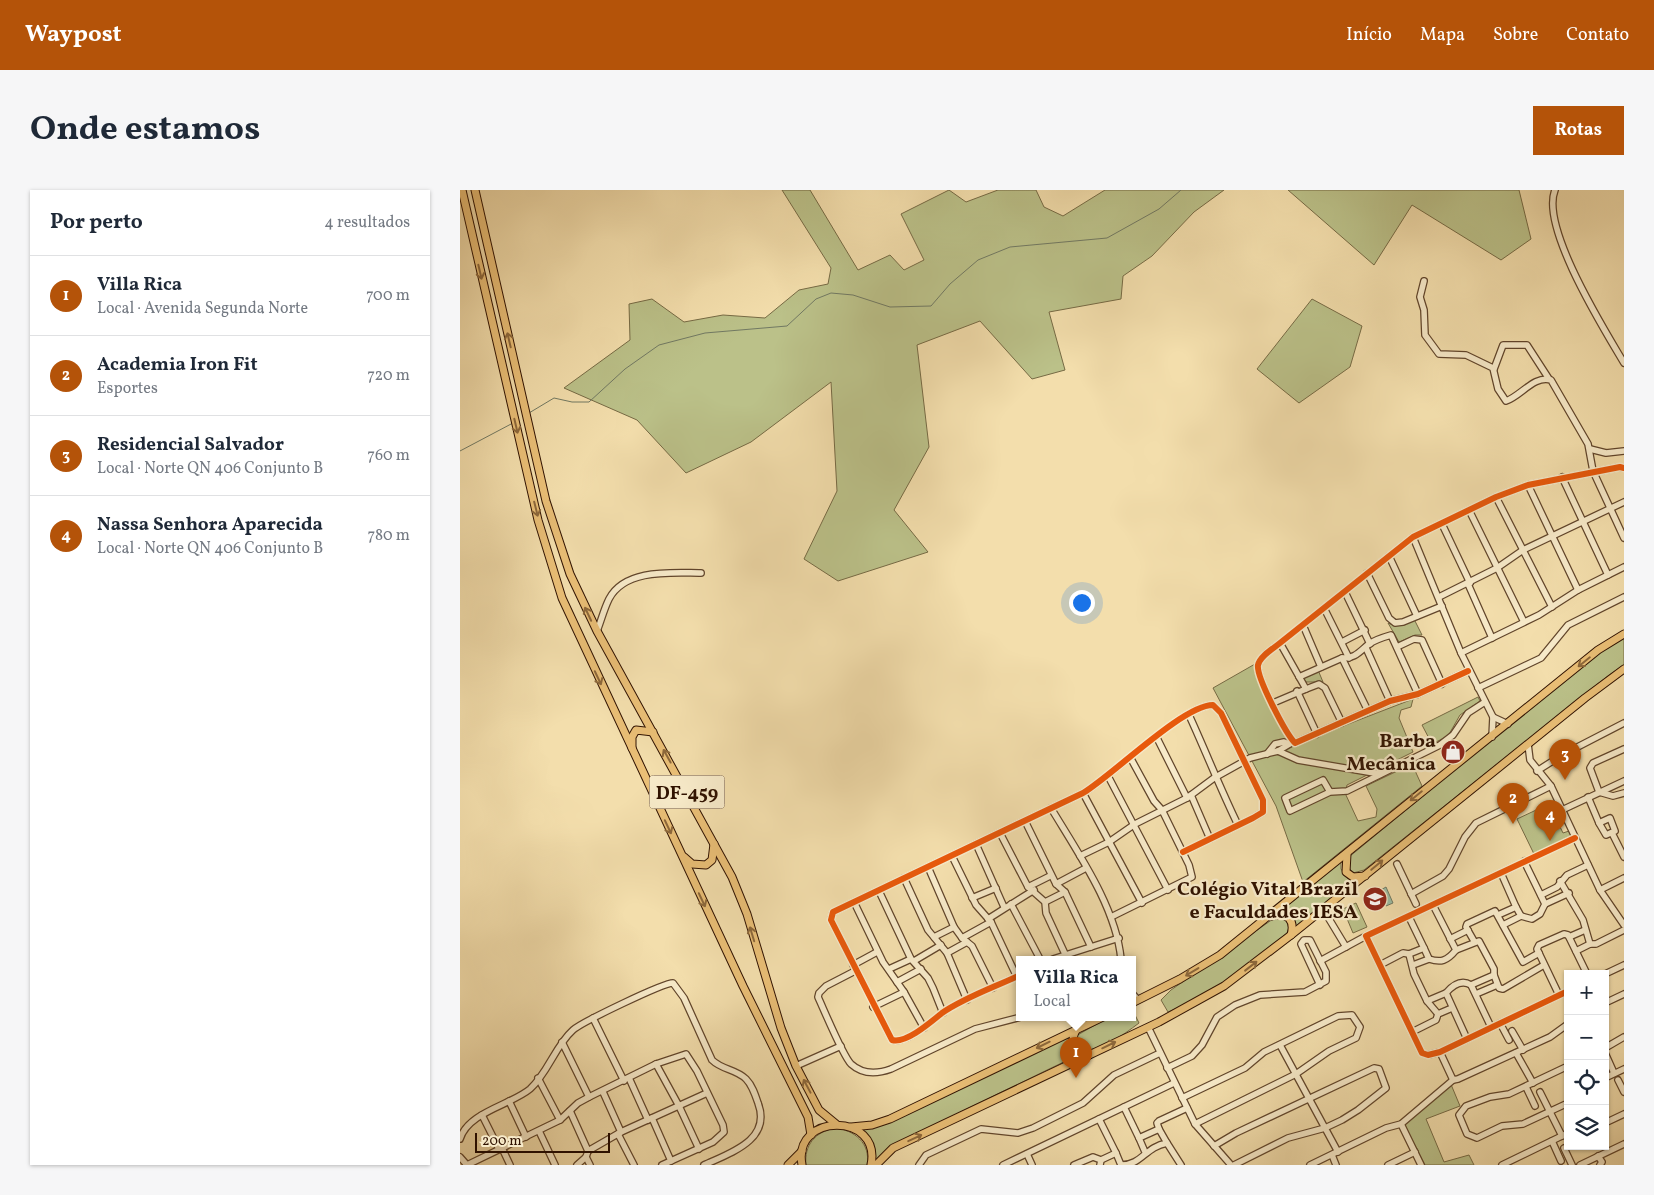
<!DOCTYPE html>
<html lang="pt">
<meta charset="utf-8">
<style>
:root{--surface:#fff;--page:#f6f6f7;--text:#1f2937;--muted:#747a83;--line:#e0e1e3;--accent:#b45309}
body{margin:0;font-family:Vollkorn,serif;background:var(--page);color:var(--text)}
.controls{position:absolute;right:15px;bottom:15px;display:grid;overflow:hidden;border-radius:0px;box-shadow:0 1px 4px #0004}
.controls button{width:45px;height:45px;display:grid;place-items:center;padding:0;border:0;border-bottom:1px solid var(--line);background:var(--surface);color:var(--text);font:25px sans-serif}
.scale{position:absolute;left:15px;bottom:12px;width:135px;box-sizing:border-box;padding-left:5px;border:2px solid #301200;border-top:0;font-size:14px;line-height:18px;white-space:nowrap;color:#301200;-webkit-text-stroke:4px #f7eac9;paint-order:stroke}
.you{position:absolute;left:621px;top:412px;width:18px;height:18px;margin:-12px;border:4px solid #fff;border-radius:50%;background:#1a73e8;box-shadow:0 0 0 8px #1a73e833}
.badge{display:grid;place-items:center;width:32px;height:32px;border-radius:50%;background:var(--accent);color:#fff;font-size:16px;font-weight:700}
.pin{position:absolute;translate:-50% -41px;filter:drop-shadow(0 1px 2px #0008)}
.pin::after{content:'';position:absolute;top:26px;width:18px;height:15px;background:inherit;clip-path:polygon(0 0,100% 0,50% 100%)}
.popup{position:absolute;left:556px;top:766px;width:120px;height:65px;box-sizing:border-box;display:grid;place-content:center;border-radius:0px;background:var(--surface);filter:drop-shadow(0 1px 4px #0005);font-size:16px;white-space:nowrap;color:var(--muted)}
.popup b{font-size:19px;color:var(--text)}
.popup::after{content:'';position:absolute;left:50%;top:100%;margin-left:-10px;border:10px solid transparent;border-top-color:var(--surface)}
.list{margin:0;padding:0;list-style:none}
h2{display:flex;justify-content:space-between;align-items:center;height:65px;margin:0;padding:0 20px;font-size:21px}
h2 small{font-size:16px;font-weight:400;color:var(--muted)}
.list li{display:grid;grid-template-columns:32px 1fr auto;gap:15px;align-items:center;box-sizing:border-box;height:80px;padding:0 20px;border-top:1px solid var(--line)}
.list b{display:block;font-size:19px;white-space:nowrap}
.list p{margin:0;font-size:16px;white-space:nowrap;color:var(--muted)}
.list em{font-size:16px;font-style:normal;color:var(--muted)}
.icon{flex:none;width:28px;height:28px;fill:none;stroke:currentColor;stroke-width:2;stroke-linecap:round;stroke-linejoin:round}
.map{position:relative;flex:none;width:1164px;height:975px;overflow:hidden;border-radius:0px}
header{display:flex;align-items:center;gap:30px;box-sizing:border-box;height:70px;padding:0 25px;background:var(--accent);color:#fff}
header strong{font-size:24px}
nav{display:flex;gap:28px;margin-inline-start:auto;font-size:18px}
.intro{display:flex;align-items:center;justify-content:space-between;box-sizing:border-box;height:120px;padding:0 30px}
h1{margin:0;font-size:35px}
.button{padding:12px 22px;border-radius:0px;background:var(--accent);color:#fff;font-size:18px;font-weight:700}
main{display:flex;gap:30px;padding:0 30px}
aside{flex:1;background:var(--surface);border-radius:0px;box-shadow:0 1px 4px #0004}
.map>svg:first-child{display:block}
</style>
<header>
<strong>Waypost</strong>
<nav><a>Início</a><a>Mapa</a><a>Sobre</a><a>Contato</a></nav>
</header>
<div class="intro"><h1>Onde estamos</h1><a class="button">Rotas</a></div>
<main>
<aside>
<h2>Por perto<small>4 resultados</small></h2>
<ul class="list">
<li><span class="badge">1</span><div><b>Villa Rica</b><p>Local · Avenida Segunda Norte</p></div><em>700 m</em></li>
<li><span class="badge">2</span><div><b>Academia Iron Fit</b><p>Esportes</p></div><em>720 m</em></li>
<li><span class="badge">3</span><div><b>Residencial Salvador</b><p>Local · Norte QN 406 Conjunto B</p></div><em>760 m</em></li>
<li><span class="badge">4</span><div><b>Nassa Senhora Aparecida</b><p>Local · Norte QN 406 Conjunto B</p></div><em>780 m</em></li>
</ul>
</aside>
<div class="map">
<svg width="1164" height="975" viewBox="0 0 1164 975">
<rect width="100%" height="100%" fill="#f3deac"/>
<filter id="stains"><feTurbulence type="fractalNoise" baseFrequency=".004" numOctaves="4"/><feColorMatrix values="0 0 0 0 .2 0 0 0 0 .09 0 0 0 0 .02 0 0 0 .5 -.17"/></filter>
<radialGradient id="worn" r=".72"><stop offset=".6" stop-color="#630" stop-opacity="0"/><stop offset="1" stop-color="#630" stop-opacity=".3"/></radialGradient>
<g fill="#bbc189" stroke="#766a44">
<path d="M322,0h28l48,80 32,-15 14,15 20,-10 -23,-46 48,-24 17,12 32,-12h38l8,17 19,9 42,-26h119l-30,22 -42,44 -29,20 -2,23 -72,13 16,58 -33,9 -52,-58 -63,24 12,102 -35,63 34,42 -90,29 -34,-22 33,-68 -6,-109 -80,60 -65,31 -49,-53 -73,-32 66,-48 -1,-36 23,-5 32,23 39,-7 42,3 34,-28 29,-6 3,-16z"/>
<path d="M828,0h231l12,49 -30,21 -89,-55 -38,60z"/>
<path d="M852,109l50,27 -12,41 -51,36 -42,-34z"/>
<path d="M954,429l8,16h-7l-16,7 -11,-19 7,3z"/>
<path d="M1164,446v29l-15,10 -245,195 -11,3 -6,-8 2,-8 250,-206z"/>
<path d="M795,474l39,81 119,-46 -2,8 -10,3 -2,8 14,34 -66,33 -2,8 13,28 18,-4 1,-8 -11,-23 46,-22 10,22 -119,96 -27,-76 -63,-118z"/>
<path d="M858,480l5,12h-18l-1,-4z"/>
<path d="M1018,507l2,4 -20,14 -12,21 -16,8 -10,-19z"/>
<path d="M1089,614l14,29 6,-2 2,5 -37,18 -17,-35z"/>
<path d="M881,671v8l7,10 7,1 -61,51v-8l-5,-12 -9,1z"/>
<path d="M896,713l11,24 -14,6 -10,-24z"/>
<path d="M821,726l9,8 -3,9c-40,32 -71,59 -119,79l-7,-12 10,-10 102,-71z"/>
<path d="M675,825l4,8c-17,13 -36,26 -57,28l-6,-4 -2,-10 30,-17z"/>
<path d="M611,845l-3,5 2,9 10,5 -181,88 -24,21c-2,-14 -3,-28 -16,-36h12z"/>
<path d="M990,892l10,24 -34,13 18,43 25,-7 5,10h-49l-21,-41z"/>
<path d="M375,938c19,2 36,15 32,37h-61c-2,-20 9,-33 29,-37z"/>
</g>
<path fill="#9cbda5" stroke="#717963" d="M926,697l7,16 -7,3 -7,-15z"/>
<g fill="none" stroke-linecap="round" stroke-linejoin="round">
<g stroke="#717963" stroke-width="1">
<path d="M69,223l25,-15 18,4h17l36,-33 34,-24 46,-12 82,-7 29,-27 15,-6 22,2 37,12 41,-1 19,-22 28,-24 32,-13 97,-9 52,-29 22,-19"/>
<path d="M0,261l53,-28"/>
</g>
<defs>
<g id="minor">
<path d="M1095,0c-15,37 49,139 69,173"/>
<path d="M964,91l-4,16 4,13 1,25 14,19 27,1 27,13 5,21 8,12c15,-5 28,-26 45,-21l37,64 5,27 31,67"/>
<path d="M1034,179l9,-24h24l22,34"/>
<path d="M1130,259l16,4 18,-2"/>
<path d="M1102,287l46,98"/>
<path d="M1068,295l50,105"/>
<path d="M1036,307l56,110"/>
<path d="M1009,320l55,112"/>
<path d="M982,334l28,59"/>
<path d="M953,347l48,116"/>
<path d="M929,366l28,60"/>
<path d="M907,383l22,45 6,5 8,-1 39,-16"/>
<path d="M1008,394l24,54"/>
<path d="M885,402l25,52"/>
<path d="M979,407l58,-29 26,-18 101,-48"/>
<path d="M864,418l25,50"/>
<path d="M843,435l18,42"/>
<path d="M137,441c4,-10 7,-22 12,-32 16,-31 64,-26 92,-26"/>
<path d="M882,452l23,-12"/>
<path d="M937,457l17,-8 8,1 20,44"/>
<path d="M906,458l24,53"/>
<path d="M882,468l26,53"/>
<path d="M1008,481l-50,23 -28,7 -95,42c-9,-9 -39,-66 -37,-78 2,-9 16,-17 22,-22l133,-106 83,-40 32,-12 92,-18 4,1"/>
<path d="M839,487l43,-19c13,1 18,-7 27,-14 6,-4 15,-7 22,-9l27,59"/>
<path d="M1018,498l63,-30 27,-33 56,-28"/>
<path d="M846,499l13,-5 6,4 17,35"/>
<path d="M837,501l20,43"/>
<path d="M813,513l33,-14 -26,-46"/>
<path d="M729,525c17,37 31,73 49,110"/>
<path d="M1033,527l15,7"/>
<path d="M696,546l31,62"/>
<path d="M1032,547l1,-20 -32,-64 78,-38 39,-25 46,-23"/>
<path d="M1068,554l2,16 21,26 49,104 24,35"/>
<path d="M1164,559l-31,14 -3,5 9,24 14,4 11,-3"/>
<path d="M818,561l20,9 82,14"/>
<path d="M807,564l8,-10 9,-2 5,2"/>
<path d="M1077,581l25,-16 62,-32"/>
<path d="M648,586l60,114"/>
<path d="M870,602l-40,19 -5,-13 38,-18 7,12 17,-1 93,-46 13,-10 15,-22 17,-11"/>
<path d="M623,603l59,110"/>
<path d="M731,605l19,44"/>
<path d="M1128,607l11,26"/>
<path d="M591,618c27,45 65,99 70,151"/>
<path d="M1102,620l62,-29"/>
<path d="M1150,628l5,13 -9,4 -7,-12z"/>
<path d="M565,631l31,63"/>
<path d="M540,643l28,54 17,15 1,11 19,41"/>
<path d="M1152,643l12,24"/>
<path d="M516,654l28,63"/>
<path d="M492,666l24,49 15,17 26,55"/>
<path d="M620,666l29,-14 26,-18 52,-26 27,-20 36,-20 28,-7 15,-9"/>
<path d="M937,674l19,40"/>
<path d="M468,677l26,60 8,11 10,8 21,42"/>
<path d="M626,678l-30,16 9,8 26,55"/>
<path d="M444,688l24,52 19,23 20,47"/>
<path d="M1100,691l23,39 7,24h6l28,-14"/>
<path d="M568,697l22,-11"/>
<path d="M1140,700l24,-12"/>
<path d="M419,701l32,68 17,19 5,10 10,25"/>
<path d="M951,704l32,-18 6,-7 16,-32 11,-14 75,-37"/>
<path d="M1081,705l16,-8 10,-12 21,-10"/>
<path d="M512,708l24,-10"/>
<path d="M394,712l29,60 21,30 20,36"/>
<path d="M585,712l20,-10"/>
<path d="M551,714l29,55"/>
<path d="M1085,714l24,-11"/>
<path d="M863,719l23,38"/>
<path d="M1038,725l18,-8 -15,-34"/>
<path d="M1061,726l11,3 8,-5 5,-10 -21,-43"/>
<path d="M651,727l81,-40 -3,-12 -27,-55 -8,-9 -24,-44"/>
<path d="M528,729l46,-29"/>
<path d="M1043,735l18,-9 -5,-9"/>
<path d="M474,747l20,-10"/>
<path d="M1109,747l16,-7"/>
<path d="M502,748l29,-16"/>
<path d="M990,749l18,-9"/>
<path d="M1014,751l-8,-14 1,-3 28,-13 28,51 16,-9"/>
<path d="M964,758l5,11c12,4 18,2 27,-9l-23,-45"/>
<path d="M996,760l23,-9 15,28v6l-23,10"/>
<path d="M1116,761l14,-7"/>
<path d="M487,763l20,-11"/>
<path d="M949,764l5,20 13,27 11,13"/>
<path d="M593,769l66,-21"/>
<path d="M454,771l27,-16"/>
<path d="M860,771l46,-25"/>
<path d="M393,775l24,-13"/>
<path d="M920,775l23,-12 6,1 15,-6 -15,-31"/>
<path d="M953,775l16,-6"/>
<path d="M429,779l22,-10"/>
<path d="M395,781l-29,15 -7,7 -1,4c6,13 25,59 33,67 12,11 26,10 40,5l84,-40 46,-12"/>
<path d="M1145,784l19,-9"/>
<path d="M560,785c-25,12 -55,22 -78,38 -11,9 -36,31 -50,27l-61,-120 2,-8 250,-119c30,-18 100,-88 130,-88l8,8 42,87v12l-10,6 -70,34"/>
<path d="M1034,785l5,13 4,1 41,-24"/>
<path d="M437,792l24,-13"/>
<path d="M1108,801l-128,61 -12,3 -6,-2 -56,-117 209,-98"/>
<path d="M672,803l6,7"/>
<path d="M1016,804l21,-9"/>
<path d="M1099,805l-22,-46 2,-4 25,-11 4,1 19,39"/>
<path d="M967,811l19,-8"/>
<path d="M1145,813l19,-9"/>
<path d="M413,817l31,-15"/>
<path d="M133,828l31,63"/>
<path d="M1040,833l9,17"/>
<path d="M688,837l47,97 36,41"/>
<path d="M1052,841l11,19"/>
<path d="M952,842l24,-12 2,-6 14,-6"/>
<path d="M1007,849l-21,-46c6,-7 15,-14 25,-8l20,42"/>
<path d="M102,852l27,55"/>
<path d="M820,855l58,107"/>
<path d="M1145,858l19,-11"/>
<path d="M980,862l13,28 5,-1 92,-42 18,-13"/>
<path d="M1056,863l17,30"/>
<path d="M1145,863l9,20"/>
<path d="M196,874l23,42 20,43"/>
<path d="M336,876l45,-20"/>
<path d="M1108,876l-59,28 -19,3 -24,9 -7,9 8,19 10,4 25,-12 21,-2 45,-21"/>
<path d="M707,878l25,-12 10,-11 15,-28 18,-12 25,-10 45,-3 21,-11v-9l-16,-32h-6l-3,4 19,41"/>
<path d="M78,888l22,42"/>
<path d="M169,888l19,42"/>
<path d="M1145,888l19,-9"/>
<path d="M1158,890l6,12"/>
<path d="M1066,897l9,19"/>
<path d="M143,902l18,40"/>
<path d="M1080,902l22,44"/>
<path d="M722,908l63,-30 19,-16 74,-36 14,-1 8,12 -4,11 -27,13 -33,23 -101,50"/>
<path d="M49,911l17,36"/>
<path d="M664,917l15,31"/>
<path d="M110,921l18,40"/>
<path d="M22,925l17,34"/>
<path d="M192,928l19,43"/>
<path d="M639,929l17,34"/>
<path d="M1145,933l19,-9"/>
<path d="M941,934l20,41"/>
<path d="M699,939l-2,-6 2,-2 28,-13"/>
<path d="M79,941l16,34"/>
<path d="M158,944l16,31"/>
<path d="M0,949c8,-27 51,-34 70,-50 18,-16 25,-43 43,-59 9,-8 90,-47 100,-47l11,15 28,62c10,10 24,9 34,19 6,6 9,15 12,24 14,37 -28,50 -54,62"/>
<path d="M1092,951l9,20"/>
<path d="M707,953l14,22"/>
<path d="M754,956l22,-13 138,-65 5,1 7,19 -28,22 -16,10 -17,8 -37,10 -54,27"/>
<path d="M42,958l8,17"/>
<path d="M1104,958l8,17"/>
<path d="M567,964l5,11"/>
<path d="M872,965l4,10"/>
<path d="M1138,966l4,6 -2,3"/>
<path d="M0,967l7,8"/>
<path d="M126,967l4,8"/>
<path d="M7,975l93,-45 18,-17 11,-6 67,-33 30,-10 11,17 26,54 1,7 -11,10 -51,23"/>
<path d="M117,975l9,-8 2,-6 33,-19 86,-39"/>
<path d="M459,975l7,-10 55,-26 37,4 15,-5 50,-25 31,-28 46,-22"/>
<path d="M543,975l171,-82"/>
<path d="M614,975l19,-8 8,3"/>
<path d="M640,975l1,-5 15,-7 5,12"/>
<path d="M661,975c21,0 24,-18 46,-22l-8,-14 -20,9 6,14"/>
<path d="M850,975l76,-37 15,-4 52,-44"/>
<path d="M928,975l27,-13"/>
<path d="M1042,975l66,-32"/>
<path d="M1120,975l44,-21"/>
</g>
<g id="major">
<path d="M2,0l76,330 24,78 181,388 65,131 3,18"/>
<path d="M15,0l71,311 24,73 27,57 135,246 15,37 34,114 15,38 23,44 17,14"/>
<path d="M172,558v-11l4,-7 17,2"/>
<path d="M887,664l-1,18 7,5 12,-1"/>
<path d="M224,667l8,7 14,1 6,-5 2,-16"/>
<path d="M812,726c16,-5 23,5 19,19"/>
<path d="M672,813l48,-24 40,-24 378,-305 26,-16"/>
<path d="M616,840c-7,13 -1,21 13,25"/>
<path d="M391,937l21,-2 18,-6 213,-102"/>
<path d="M328,975l14,-14"/>
<path d="M342,975c-10,-53 80,-53 69,0"/>
<path d="M416,975l17,-17 266,-126 65,-36 67,-51 294,-237 39,-29"/>
</g>
</defs>
<use href="#minor" stroke="#61452b" stroke-width="8"/>
<use href="#major" stroke="#301200" stroke-width="9"/>
<use href="#minor" stroke="#f7eac9" stroke-width="5.5"/>
<use href="#major" stroke="#eabf76" stroke-width="7"/>
<defs>
<g id="cycleway">
<path d="M1008,481l-50,23 -28,7 -95,42c-9,-9 -39,-66 -37,-78 2,-9 16,-17 22,-22l133,-106 83,-40 32,-12 92,-18 4,1"/>
<path d="M560,785c-25,12 -55,22 -78,38 -11,9 -36,31 -50,27l-61,-120 2,-8 250,-119c30,-18 100,-88 130,-88l8,8 42,87v12l-10,6 -70,34"/>
<path d="M1108,801l-128,61 -12,3 -6,-2 -56,-117 209,-98"/>
</g>
</defs>
<use href="#cycleway" stroke="#f7eac9" stroke-width="9"/>
<use href="#cycleway" stroke="#e8590c" stroke-width="6"/>
</g>
<defs><path id="oneway-shaft" d="M-6 0H5M1.5-3L5.5 0L1.5 3" fill="none" stroke-width="1.6" stroke-linecap="round" stroke-linejoin="round" transform="scale(1.25)"/></defs>
<g stroke="#8d683b">
<use href="#oneway-shaft" transform="translate(20 82) rotate(77)"/>
<use href="#oneway-shaft" transform="translate(49 150) rotate(-103)"/>
<use href="#oneway-shaft" transform="translate(56 236) rotate(77)"/>
<use href="#oneway-shaft" transform="translate(76 319) rotate(76)"/>
<use href="#oneway-shaft" transform="translate(128 424) rotate(-115)"/>
<use href="#oneway-shaft" transform="translate(1124 472) rotate(141)"/>
<use href="#oneway-shaft" transform="translate(138 488) rotate(65)"/>
<use href="#oneway-shaft" transform="translate(207 566) rotate(-119)"/>
<use href="#oneway-shaft" transform="translate(956 606) rotate(141)"/>
<use href="#oneway-shaft" transform="translate(208 637) rotate(65)"/>
<use href="#oneway-shaft" transform="translate(917 675) rotate(-40)"/>
<use href="#oneway-shaft" transform="translate(242 710) rotate(65)"/>
<use href="#oneway-shaft" transform="translate(292 744) rotate(-107)"/>
<use href="#oneway-shaft" transform="translate(791 776) rotate(-38)"/>
<use href="#oneway-shaft" transform="translate(732 782) rotate(149)"/>
<use href="#oneway-shaft" transform="translate(583 855) rotate(154)"/>
<use href="#oneway-shaft" transform="translate(649 855) rotate(-26)"/>
<use href="#oneway-shaft" transform="translate(347 896) rotate(-118)"/>
<use href="#oneway-shaft" transform="translate(455 948) rotate(-25)"/>
</g>
<defs>
<symbol id="shop-disc" viewBox="-11 -11 22 22"><circle r="9.5" fill="#8f2418" stroke="#f7eac9"/><path d="M-5-2.5h2.3a2.7 3.5 0 0 1 5.4 0H5L5.5 6h-11ZM-1.5-2.5h3a1.5 2.3 0 0 0-3 0Z" fill="#fff"/></symbol>
<symbol id="university-disc" viewBox="-11 -11 22 22"><circle r="9.5" fill="#8f2418" stroke="#f7eac9"/><path d="M0-5L7-2L0 1L-7-2ZM-4 1L0 2.5L4 1V4Q0 6-4 4Z" fill="#fff"/></symbol>
</defs>
<g fill-rule="evenodd">
<use href="#shop-disc" x="979" y="548" width="28" height="28"/>
<use href="#university-disc" x="901" y="695" width="28" height="28"/>
</g>
<g text-anchor="middle" stroke-width="4.5" stroke-linejoin="round" paint-order="stroke">
<rect fill="#f7eac9" stroke="#6c533c" stroke-width="1" x="189.5" y="585.5" width="75" height="33" rx="4"/>
<g font-size="19" font-weight="bold" fill="#301200">
<text x="227" y="609">DF-459</text>
</g>
<g font-size="20" font-weight="bold" fill="#301200" stroke="#f7eac9" text-anchor="end">
<text x="976" y="557">Barba<tspan x="976" dy="23">Mecânica</tspan></text>
<text x="898" y="705">Colégio Vital Brazil<tspan x="898" dy="23">e Faculdades IESA</tspan></text>
</g>
</g>
<rect width="100%" height="100%" filter="url(#stains)"/>
<rect width="100%" height="100%" fill="url(#worn)"/>
</svg>
<div class="controls">
<button>+</button>
<button>−</button>
<button><svg class="icon" aria-label="locate" viewBox="0 0 24 24"><circle cx="12" cy="12" r="6"/><path d="M12 2v4M12 18v4M2 12h4M18 12h4"/></svg></button>
<button><svg class="icon" aria-label="layers" viewBox="0 0 24 24"><path d="M12 4l9 5-9 5-9-5zM3 14l9 5 9-5"/></svg></button>
</div>
<div class="scale">200 m</div>
<div class="you"></div>
<div class="pin badge" style="left:616px;top:888px">1</div>
<div class="popup"><b>Villa Rica</b>Local</div>
<div class="pin badge" style="left:1053px;top:634px">2</div>
<div class="pin badge" style="left:1105px;top:590px">3</div>
<div class="pin badge" style="left:1090px;top:651px">4</div>
</div>
</main>
